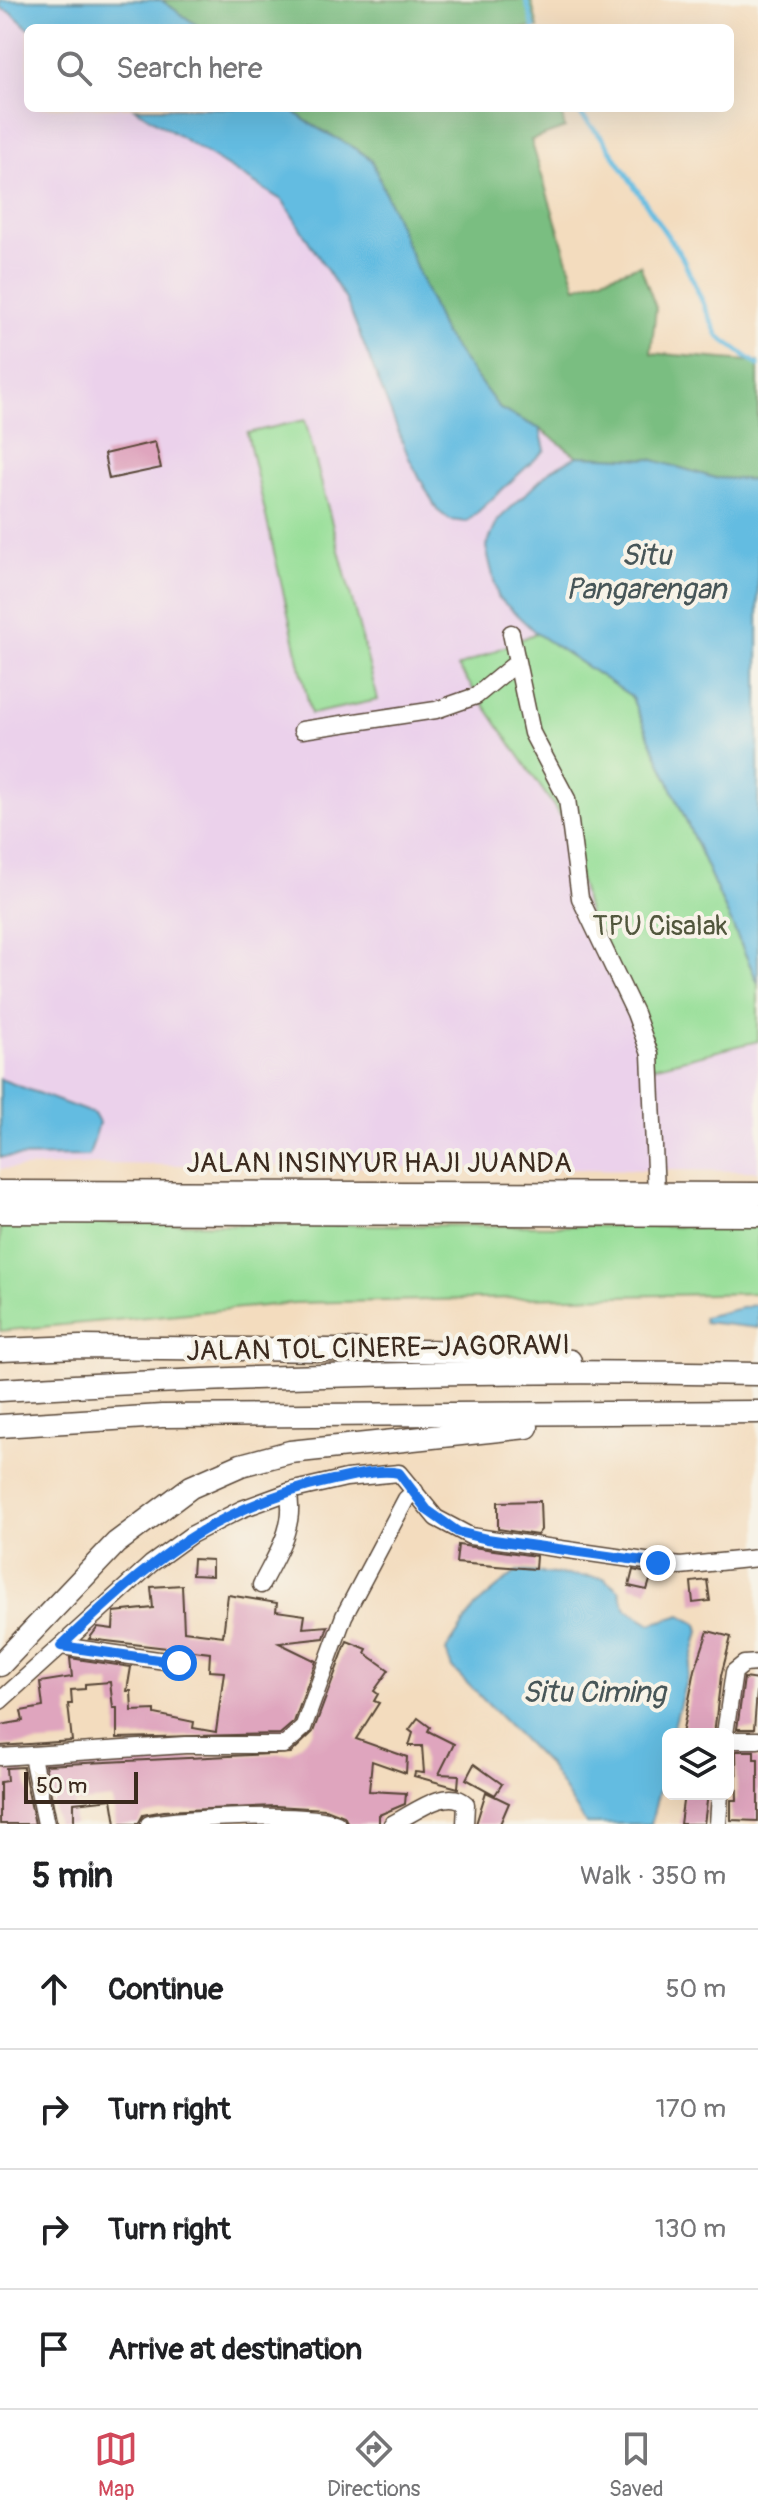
<!DOCTYPE html>
<meta charset="utf-8">
<style>
:root{--surface:#fff;--page:#f6f6f6;--text:#202124;--muted:#757577;--line:#e0e0e0;--accent:#d1495b}
body{margin:0;font-family:Pangolin,sans-serif;background:var(--page);color:var(--text)}
.controls{position:absolute;right:24px;bottom:24px;display:grid;overflow:hidden;border-radius:12px;box-shadow:0 8px 32px #0002}
.controls button{width:72px;height:72px;display:grid;place-items:center;padding:0;border:0;border-bottom:2px solid var(--line);background:var(--surface);color:var(--text);font:40px sans-serif}
.scale{position:absolute;left:24px;bottom:20px;width:114px;box-sizing:border-box;padding-left:8px;border:4px solid #3b2a1e;border-top:0;font-size:22px;line-height:28px;white-space:nowrap;color:#3b2a1e;-webkit-text-stroke:6px #f7f3e8;paint-order:stroke}
.stop{position:absolute;width:24px;height:24px;margin:-18px;border:6px solid #1a73e8;border-radius:50%;background:#fff}
.stop.end{background:#1a73e8;border-color:#fff;box-shadow:0 2px 8px #0008}
.list{margin:0;padding:0;list-style:none}
h2{display:flex;justify-content:space-between;align-items:center;height:104px;margin:0;padding:0 32px;font-size:34px}
h2 small{font-size:26px;font-weight:400;color:var(--muted)}
.list li{display:grid;grid-template-columns:52px 1fr auto;gap:24px;align-items:center;box-sizing:border-box;height:120px;padding:0 32px;border-top:2px solid var(--line)}
.list b{display:block;font-size:30px;white-space:nowrap}
.list em{font-size:26px;font-style:normal;color:var(--muted)}
.icon{flex:none;width:44px;height:44px;fill:none;stroke:currentColor;stroke-width:2;stroke-linecap:round;stroke-linejoin:round}
.map{position:relative;flex:none;width:758px;height:1824px;overflow:hidden}
.search{position:absolute;background:var(--surface);box-shadow:0 8px 32px #0002;left:24px;right:24px;top:24px;height:88px;display:flex;align-items:center;gap:20px;box-sizing:border-box;padding:0 28px;border-radius:12px;color:var(--muted);font-size:30px}
.sheet{height:584px;background:var(--surface)}
nav{display:flex;justify-content:space-around;align-items:center;box-sizing:border-box;height:112px;border-top:2px solid var(--line);background:var(--surface);font-size:22px;color:var(--muted)}
nav a{display:grid;justify-items:center;gap:4px}
nav .on{color:var(--accent)}
.map>svg:first-child{display:block}
</style>
<div class="map">
<svg width="758" height="1824" viewBox="0 0 758 1824">
<rect width="100%" height="100%" fill="#f7f3e8"/>
<filter id="ink" filterUnits="userSpaceOnUse"><feTurbulence type="fractalNoise" baseFrequency=".0125" numOctaves="2"/><feDisplacementMap in="SourceGraphic" scale="16" xChannelSelector="R" yChannelSelector="G"/><feConvolveMatrix kernelMatrix="1 2 1 2 8 2 1 2 1" color-interpolation-filters="sRGB"/></filter>
<filter id="wash" filterUnits="userSpaceOnUse"><feTurbulence type="fractalNoise" baseFrequency=".006" numOctaves="4" result="noise"/><feDisplacementMap in="SourceGraphic" scale="32" xChannelSelector="R" yChannelSelector="G"/><feGaussianBlur stdDeviation="1.8" result="paint"/><feColorMatrix in="noise" values="0 0 0 0 0 0 0 0 0 0 0 0 0 0 0 0 0 1.4 0 .05"/><feComposite in="paint" operator="in"/></filter>
<g filter="url(#wash)">
<rect width="100%" height="100%" fill="#f3dcbe"/>
<path fill="#ebd1eb" d="M0,0h531l7,28h-510v80h532l5,20 -34,12 45,147 64,-22 16,43 -5,45 107,127 -43,-2 -217,119 38,36 -77,34 105,154 89,246 105,-26v130l-656,-7 -102,5z"/>
<g fill="#98df99" stroke="#6a845c" stroke-width="2">
<path d="M305,420l73,280 -67,14 -64,-281z"/>
<path d="M536,633l95,63 127,287v58l-105,26 -53,-110 -36,-136 -106,-154z"/>
<path d="M0,1223l758,4v66l-464,10 -294,28z"/>
</g>
<g fill="#7abe81" stroke="#5a7450" stroke-width="2">
<path d="M161,0h370l7,28h-337z"/>
<path d="M291,108h269l5,20 -34,12 45,147 64,-22 16,43 -5,45 107,9v118l-43,-2 -65,-19 -73,-3 -37,-27 -40,-20 -56,-75 -72,-173c-25,-23 -58,-28 -81,-53z"/>
</g>
<g fill="#64bce1" stroke="#507380" stroke-width="2">
<path d="M0,0h161l40,28h-173l-16,-15 -12,-5z"/>
<path d="M134,108h157c23,25 56,30 81,53l72,173 56,75 40,20 5,21 -78,72 -17,-2 -13,-10 -28,-52 -63,-158 -63,-99z"/>
<path d="M577,456l73,3 65,19 43,2v503l-127,-287 -95,-63 -38,-36 -12,-50 12,-27 53,-50z"/>
<path d="M0,1079l94,35 5,9 -10,33 -89,1z"/>
<path d="M758,1304v24l-54,-6 -1,-5z"/>
<path d="M517,1571l87,7 15,12 7,19 25,15 30,-9 16,9 2,7 -27,103h-4v17l-17,73h-65l-38,-59 -96,-97 -6,-17 29,-44z"/>
</g>
<g fill="none" stroke-linecap="round" stroke-linejoin="round">
<g stroke="#64bce1" stroke-width="5">
<path d="M526,0l8,28"/>
<path d="M575,108l28,31 80,120 35,77 40,29"/>
</g>
</g>
<g id="blocks">
<g fill="#dfa5be">
<path d="M155,442l6,26 -52,11 -5,-25z"/>
<path d="M540,1501l1,29 -4,5 -39,-6v-27z"/>
<path d="M458,1545l78,11 -1,13 -79,-6z"/>
<path d="M193,1559l19,1v16l-20,-1z"/>
<path d="M633,1570l19,4 -5,16 -18,-4z"/>
<path d="M707,1580l3,21 -17,2 -2,-21z"/>
<path d="M182,1585l2,46 39,5 5,-41 49,8 -1,8 29,4 -2,13 25,-2 -4,12 -45,5 37,18 -22,61 -14,12 -163,4v-30h-4l-3,-26 -25,2v5l-14,1 1,14h-4l4,37 -72,5v-21l23,-4 -2,-10 22,-4 -3,-25 32,-5 -2,-19 61,9 -4,24h4l1,20 23,-1v4l39,8 -1,6 23,4 8,-60 -15,-1 1,-18 -121,-14 9,-12 15,2 1,-17 39,-4 -2,-21z"/>
<path d="M708,1631l23,6 -10,39 -7,58h-32l13,-64z"/>
<path d="M347,1641l20,8 -2,4 24,17 -15,21 4,3 -4,7 5,2 -23,36 51,18 -1,16 -34,-12 -3,30 37,2 -1,11 -26,11v9h-31l-4,-8 -18,-7 -51,-3 -111,5 -21,4 -5,9h-22l-4,-25 -38,4v21h-17l-12,-59 246,-12 22,-21z"/>
<path d="M744,1678l14,2 -4,49h-17z"/>
<path d="M418,1718l12,9 -2,4 26,13 -15,30 20,1 -1,13 -44,-12 1,-4 9,1 -2,-27h-13l4,-13 -4,-3z"/>
<path d="M736,1751h18v8h4v62l-27,-1v-20h6z"/>
<path d="M474,1764l28,20 -7,11 -29,-16z"/>
<path d="M23,1767l12,57h-35v-42l7,-1 -1,-13z"/>
<path d="M486,1792l23,11 -9,21h-24z"/>
<path d="M684,1794h24l-4,30h-24z"/>
</g>
</g>
</g>
<g filter="url(#ink)">
<use href="#blocks" fill-opacity="0" stroke="#574536" stroke-width="2"/>
<g fill="none" stroke-linecap="round" stroke-linejoin="round">
<defs>
<g id="minor">
<path d="M511,633l21,100 35,66 13,99 55,115 15,41 6,139"/>
<path d="M302,730l134,-20 40,-14 40,-33"/>
<path d="M261,1585c15,-30 36,-60 27,-93"/>
<path d="M61,1646l118,17"/>
<path d="M0,1701l151,-137 40,-29 51,-26 52,-19 52,-12 53,-5 37,45 34,18 210,30 78,-8"/>
<path d="M725,1734l9,-62 10,-8 14,-1"/>
<path d="M728,1740h30"/>
<path d="M32,1756l14,68"/>
<path d="M0,1757l185,-12h99l19,-17 41,-112 62,-117 9,-8"/>
<path d="M149,1824c31,-6 164,-13 188,0"/>
<path d="M392,1824c18,-8 55,-39 74,-20l-1,20"/>
<path d="M718,1824l2,-30"/>
</g>
<g id="highway">
<path d="M0,1192l758,2"/>
<path d="M0,1212l758,3"/>
<path d="M0,1350l80,-3 414,5 76,9"/>
<path d="M0,1390c252,-15 505,-21 758,-16"/>
<path d="M0,1426l162,-10 596,-4"/>
<path d="M0,1665l116,-122 75,-56 50,-22 49,-13 237,-25"/>
</g>
</defs>
<use href="#minor" stroke="#574536" stroke-width="19"/>
<use href="#highway" stroke="#574536" stroke-width="25"/>
<use href="#minor" stroke="#fff" stroke-width="16"/>
<use href="#highway" stroke="#fff" stroke-width="22"/>
</g>
</g>
<g fill="none" stroke-linecap="round" stroke-linejoin="round" filter="url(#ink)">
<path stroke="#1a73e8" stroke-width="10" d="M179,1663l-118,-17c86,-82 152,-140 272,-166 20,-4 46,-11 66,-7l28,37 31,22 29,7 171,24"/>
</g>
<g text-anchor="middle" stroke-width="8" stroke-linejoin="round" paint-order="stroke">
<g font-size="28" fill="#52573d" stroke="#f7f3e8">
<text x="660" y="935">TPU Cisalak</text>
</g>
<g font-size="28" fill="#3b2a1e" stroke="#f7f3e8">
<text x="379" y="1172">JALAN INSINYUR HAJI JUANDA</text>
<text transform="translate(378 1347) rotate(-1)" y="10">JALAN TOL CINERE–JAGORAWI</text>
</g>
<g font-size="30" font-style="italic" fill="#475658" stroke="#f7f3e8">
<text x="646" y="565">Situ<tspan x="646" dy="34">Pangarengan</tspan></text>
<text x="594" y="1702">Situ Ciming</text>
</g>
</g>
</svg>
<div class="controls">
<button><svg class="icon" aria-label="layers" viewBox="0 0 24 24"><path d="M12 4l9 5-9 5-9-5zM3 14l9 5 9-5"/></svg></button>
</div>
<div class="scale">50 m</div>
<div class="stop" style="left:179px;top:1663px"></div>
<div class="stop end" style="left:658px;top:1563px"></div>
<div class="search"><svg class="icon" aria-label="search" viewBox="0 0 24 24"><circle cx="10" cy="10" r="6"/><path d="M15 15l6 6"/></svg>Search here</div>
</div>
<section class="sheet">
<h2>5 min<small>Walk · 350 m</small></h2>
<ul class="list">
<li><svg class="icon" aria-label="ahead" viewBox="0 0 24 24"><path d="M12 20V5M6 11l6-6 6 6"/></svg><div><b>Continue</b></div><em>50 m</em></li>
<li><svg class="icon" aria-label="right" viewBox="0 0 24 24"><path d="M7 20v-9h11M14 6l5 5-5 5"/></svg><div><b>Turn right</b></div><em>170 m</em></li>
<li><svg class="icon" aria-label="right" viewBox="0 0 24 24"><path d="M7 20v-9h11M14 6l5 5-5 5"/></svg><div><b>Turn right</b></div><em>130 m</em></li>
<li><svg class="icon" aria-label="arrive" viewBox="0 0 24 24"><path d="M6 21V4h12l-3 4 3 4H6"/></svg><div><b>Arrive at destination</b></div></li>
</ul>
</section>
<nav>
<a class="on"><svg class="icon" aria-label="map" viewBox="0 0 24 24"><path d="M3 6l6-2 6 2 6-2v14l-6 2-6-2-6 2zM9 4v14M15 6v14"/></svg>Map</a>
<a><svg class="icon" aria-label="directions" viewBox="0 0 24 24"><path d="M12 3l9 9-9 9-9-9zM9 14v-3h6M13 9l2 2-2 2"/></svg>Directions</a>
<a><svg class="icon" aria-label="saved" viewBox="0 0 24 24"><path d="M7 4h10v16l-5-4-5 4z"/></svg>Saved</a>
</nav>
